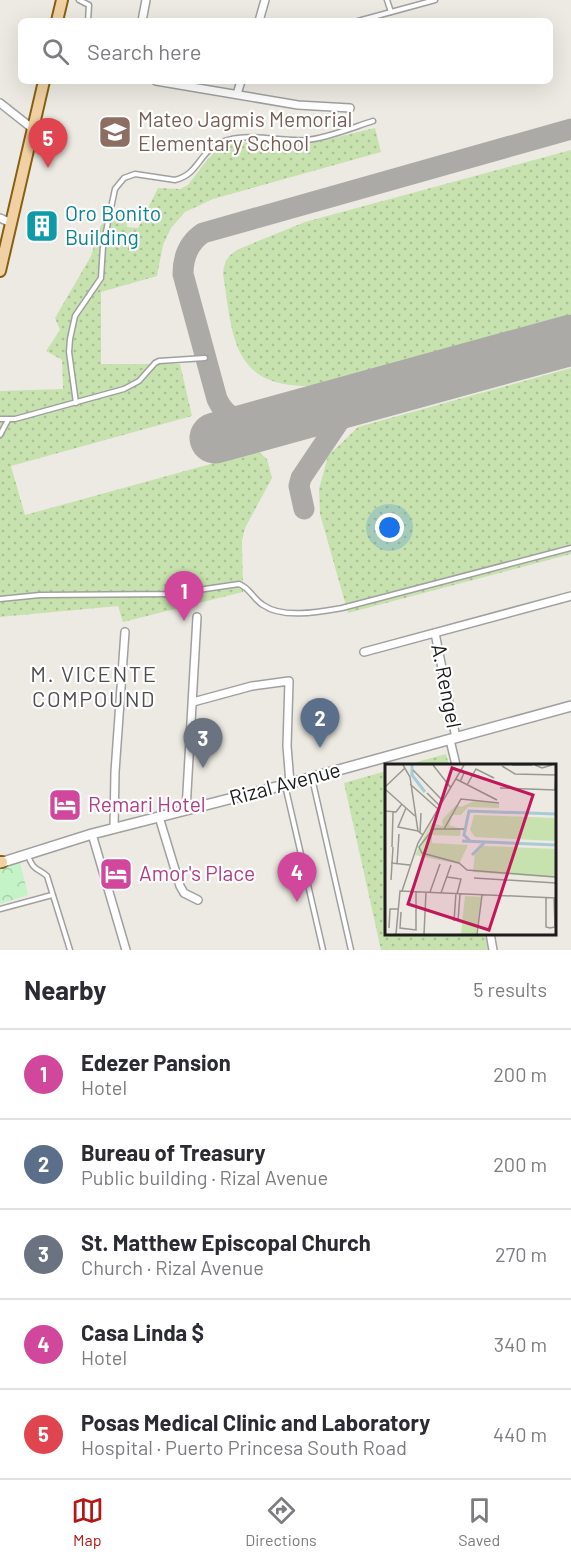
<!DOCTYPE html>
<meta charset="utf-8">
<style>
:root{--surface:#fff;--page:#f7f7f7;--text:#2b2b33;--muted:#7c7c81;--line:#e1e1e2;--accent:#b41715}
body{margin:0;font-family:Barlow,sans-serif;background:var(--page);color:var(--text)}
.you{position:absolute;left:390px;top:528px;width:21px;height:21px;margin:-15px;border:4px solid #fff;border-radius:50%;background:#1a73e8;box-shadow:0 0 0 9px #1a73e833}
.badge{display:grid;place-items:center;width:39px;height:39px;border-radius:50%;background:var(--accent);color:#fff;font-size:20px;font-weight:700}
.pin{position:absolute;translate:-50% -50px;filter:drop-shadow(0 2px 3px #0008)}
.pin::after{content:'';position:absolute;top:32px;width:21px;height:18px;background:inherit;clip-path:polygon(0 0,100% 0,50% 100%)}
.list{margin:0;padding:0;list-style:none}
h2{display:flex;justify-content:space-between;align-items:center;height:78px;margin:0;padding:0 24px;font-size:26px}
h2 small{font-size:20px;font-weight:400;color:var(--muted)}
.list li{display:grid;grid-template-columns:39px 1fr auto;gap:18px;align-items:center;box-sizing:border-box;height:90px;padding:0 24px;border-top:2px solid var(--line)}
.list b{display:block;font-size:22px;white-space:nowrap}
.list p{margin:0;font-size:20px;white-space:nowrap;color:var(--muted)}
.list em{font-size:20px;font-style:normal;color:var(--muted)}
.icon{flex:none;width:33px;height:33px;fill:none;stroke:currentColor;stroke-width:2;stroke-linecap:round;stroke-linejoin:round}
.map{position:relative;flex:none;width:571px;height:950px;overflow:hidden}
.search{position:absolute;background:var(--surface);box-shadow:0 6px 24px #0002;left:18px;right:18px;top:18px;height:66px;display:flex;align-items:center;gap:15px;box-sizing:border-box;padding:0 21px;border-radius:9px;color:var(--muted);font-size:22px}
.sheet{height:528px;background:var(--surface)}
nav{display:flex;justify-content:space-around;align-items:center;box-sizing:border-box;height:84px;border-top:2px solid var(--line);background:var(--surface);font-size:16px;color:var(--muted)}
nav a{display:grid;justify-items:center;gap:3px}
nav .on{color:var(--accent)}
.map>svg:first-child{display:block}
</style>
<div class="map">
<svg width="571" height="950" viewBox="0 0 571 950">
<defs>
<pattern id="grass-dots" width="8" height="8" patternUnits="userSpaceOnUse" patternTransform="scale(1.5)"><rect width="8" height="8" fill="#c7e2ae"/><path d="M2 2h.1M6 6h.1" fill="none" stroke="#aac195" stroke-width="1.8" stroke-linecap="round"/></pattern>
<pattern id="park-crowns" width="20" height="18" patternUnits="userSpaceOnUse" patternTransform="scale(1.5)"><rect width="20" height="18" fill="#c4f3c8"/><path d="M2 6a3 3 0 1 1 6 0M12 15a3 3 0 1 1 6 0" fill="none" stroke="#a8d0ab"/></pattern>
</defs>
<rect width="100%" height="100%" fill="#edeae3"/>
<g fill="url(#grass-dots)">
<path d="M375,128l6,24 -168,47 -28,13 -14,16 -8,17 -6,31 -56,16v72h79l12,52 -181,50 14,49 233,-64 9,8 5,19 -27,50 -3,13 1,51 -120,30 -5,-16 -118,11v-226l63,-2 -1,-29 -16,-9 14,-21 -5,-12 36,-62 10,-31 15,-13 10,1 1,14 11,1 20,-40 22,1 8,-4 19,-25 12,-12 20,-6 69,2z"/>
<path d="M571,150v164l-261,72c-79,1 -77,-50 -87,-112 1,-13 5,-19 16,-25l66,-27z"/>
<path d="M571,368v186l-223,59 -28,-99 -1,-25 9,-33 30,-29z"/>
<path d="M446,754l3,11h-43z"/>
<path d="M386,771v162l99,1 3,16h-107l-37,-167z"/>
</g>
<path fill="url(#park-crowns)" d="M20,862l8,33 -28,9v-36z"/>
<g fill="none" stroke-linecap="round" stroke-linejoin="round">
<g stroke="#acaaa6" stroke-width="21">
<path d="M268,424c-22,0 -41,-3 -51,-25l-34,-125c0,-17 5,-31 20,-41l368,-104"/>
<path d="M304,509l-5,-23 2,-8 41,-61 19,-19"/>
</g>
<path stroke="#acaaa6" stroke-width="51" d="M215,438l356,-98"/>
<defs>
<g id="service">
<path d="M79,0l10,5 -1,16"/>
<path d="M387,0l4,12"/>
<path d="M358,21l77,-21"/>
<path d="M76,403l-7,-51 1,-13 5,-23 26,-38 2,-32 12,-57 9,-11 11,-4 40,6c26,-6 23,-32 53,-40 24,-7 53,2 78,0 19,-1 48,-13 67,-19"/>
<path d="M0,419h15l109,-30 15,-8 16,-18 4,-2 46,-3"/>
<path d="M0,435l8,-15"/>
<path d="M0,599l40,-4 131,-1 68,-10c11,4 14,15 24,21 20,14 56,7 79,3l229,-60"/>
<path d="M312,778l39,172"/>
<path d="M285,785l38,165"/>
<path d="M28,855c5,16 10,13 19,21l23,74"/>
<path d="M0,909l52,-14"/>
</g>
<g id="minor">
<path d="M142,21l4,-21"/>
<path d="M259,21l6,-21"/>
<path d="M156,81l142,24 52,3"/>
<path d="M237,94l4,-13"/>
<path d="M0,103l33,26"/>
<path d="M0,218l11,5"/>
<path d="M435,633l21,105"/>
<path d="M364,652l207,-56"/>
<path d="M193,702l59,-16 37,-5 -2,65 3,37"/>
<path d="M450,740l6,25"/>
<path d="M186,810l11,-193"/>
<path d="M159,817l21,69 4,7 14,7"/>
<path d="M114,828l1,-56 10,-140"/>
<path d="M92,834l34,116"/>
<path d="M490,933l3,17"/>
</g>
<path id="tertiary" d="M0,863l92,-29 192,-49 287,-79"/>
<g id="primary">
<path d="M57,21l5,-21"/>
<path d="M0,271l44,-190"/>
<path d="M0,862h2"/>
</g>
</defs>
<use href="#service" stroke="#a0a0a0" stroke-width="7"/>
<use href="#minor" stroke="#a0a0a0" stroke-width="10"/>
<use href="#tertiary" stroke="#a0a0a0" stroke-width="12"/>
<use href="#primary" stroke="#856010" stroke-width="14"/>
<use href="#service" stroke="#fff" stroke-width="4"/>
<use href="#minor" stroke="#fff" stroke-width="7"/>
<use href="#tertiary" stroke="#fff" stroke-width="9"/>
<use href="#primary" stroke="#f1d1a4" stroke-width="10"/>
</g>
<defs>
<symbol id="school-square" viewBox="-11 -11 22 22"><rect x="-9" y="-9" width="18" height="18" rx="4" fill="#8d6e63" stroke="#fff"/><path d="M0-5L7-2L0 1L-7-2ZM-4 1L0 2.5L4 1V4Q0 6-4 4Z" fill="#fff"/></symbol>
<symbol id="building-square" viewBox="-11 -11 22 22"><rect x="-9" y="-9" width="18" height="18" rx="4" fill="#0f9aa8" stroke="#fff"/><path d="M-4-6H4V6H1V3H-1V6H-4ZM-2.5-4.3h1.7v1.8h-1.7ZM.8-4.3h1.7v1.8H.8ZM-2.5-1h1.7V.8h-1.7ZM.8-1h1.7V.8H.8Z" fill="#fff"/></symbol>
<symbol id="hotel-square" viewBox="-11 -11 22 22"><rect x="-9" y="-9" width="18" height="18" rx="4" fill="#d1479c" stroke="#fff"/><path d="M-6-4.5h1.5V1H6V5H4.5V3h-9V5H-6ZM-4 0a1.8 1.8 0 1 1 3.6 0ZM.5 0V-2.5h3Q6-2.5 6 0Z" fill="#fff"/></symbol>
</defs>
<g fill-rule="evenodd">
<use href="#school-square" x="96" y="113" width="38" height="38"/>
<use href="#building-square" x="23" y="207" width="38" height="38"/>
<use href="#hotel-square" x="46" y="786" width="38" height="38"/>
<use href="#hotel-square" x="97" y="855" width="38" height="38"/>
</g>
<g text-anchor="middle" stroke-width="4.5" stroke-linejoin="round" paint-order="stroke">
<g font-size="21" fill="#785e54" stroke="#fff" text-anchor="start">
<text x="138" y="127">Mateo Jagmis Memorial<tspan x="138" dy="24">Elementary School</tspan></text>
</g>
<g font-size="21" fill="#0d838f" stroke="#fff" text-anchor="start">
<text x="65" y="221">Oro Bonito<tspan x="65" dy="24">Building</tspan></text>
</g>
<g font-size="21" fill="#1c1c1c" stroke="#fff">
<text transform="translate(446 686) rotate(79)" y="7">A. Rengel</text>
<text transform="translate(285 784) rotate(-15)" y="7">Rizal Avenue</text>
</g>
<g font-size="21" fill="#b23c85" stroke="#fff" text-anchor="start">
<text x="88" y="812">Remari Hotel</text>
<text x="139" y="881">Amor's Place</text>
</g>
<g font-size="22" letter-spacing="1.5" fill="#4f4f4f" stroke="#fff">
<text x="94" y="682">M. VICENTE<tspan x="94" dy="25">COMPOUND</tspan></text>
</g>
</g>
<g transform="translate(385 764)">
<rect width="171" height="171" fill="#edeae3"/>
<path d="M89,37l25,3v4l-31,-1 -7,8h-8l-4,10 12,4 -1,7 -28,-1v8l36,2 -9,19 -44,-9 16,-32 12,3 -1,-6 14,-15 5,2zM89,51l82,3v23l-81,-4 -5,-7zM98,82l73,3v29l-83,-6 2,-19zM80,132l16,1 -5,37h-15z" fill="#c7e2ae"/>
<path fill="none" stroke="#a8cbd6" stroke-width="3" d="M27,1v10l13,17M77,77l94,4M85,77l-6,-6 5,-24 87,3M87,91l13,-13"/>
<path fill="none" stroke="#999893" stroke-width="1.5" d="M18,1l7,12 8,54 5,4M48,1l18,23M127,1h20M150,1l7,3 10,-3M117,2l13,8 41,1M67,3l12,6 -4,9M28,6l30,31M71,15l41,21M25,20l28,25M82,21l9,-16 18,9M0,23l20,-19M115,24l56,2M0,25l30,27M170,26l1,-18M42,29l13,13M21,44l-8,19 20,4M0,47l11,1 6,-8M48,65l-14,18 3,6 37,10 8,7 89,7M49,65h30M59,65l17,-30 38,4M35,69l1,-20M7,83l1,-35M6,99l19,2M12,100l2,-30M62,113l14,2 -4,15M89,114l82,5M6,116l2,-33M17,127l16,-48 46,-78M45,128l10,-28M56,129l10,-28M161,134v29l4,1 5,-1 -1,-29M16,148l-1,16 16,2v-38M69,157l2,-28M73,157l2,-27M4,164l1,-19h8M11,170l4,-43 156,7M39,170l2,-42M92,170l5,-39"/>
<path fill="#c2185b" fill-opacity="0.15" stroke="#c2185b" stroke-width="3" d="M67,4l81,27 -44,135 -81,-26z"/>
<rect width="171" height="171" fill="none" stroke="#1c1c1c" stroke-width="3"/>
</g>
</svg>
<div class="you"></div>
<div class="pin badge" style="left:184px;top:621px;background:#d1479c">1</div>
<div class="pin badge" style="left:320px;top:748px;background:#5c6f8a">2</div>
<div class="pin badge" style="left:203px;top:768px;background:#6b7280">3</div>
<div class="pin badge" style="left:297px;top:902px;background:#d1479c">4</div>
<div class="pin badge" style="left:48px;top:168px;background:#e0444e">5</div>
<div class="search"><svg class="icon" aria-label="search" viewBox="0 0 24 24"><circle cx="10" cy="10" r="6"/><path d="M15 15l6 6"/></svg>Search here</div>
</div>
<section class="sheet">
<h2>Nearby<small>5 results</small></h2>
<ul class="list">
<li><span class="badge" style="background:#d1479c">1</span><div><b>Edezer Pansion</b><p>Hotel</p></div><em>200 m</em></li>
<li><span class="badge" style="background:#5c6f8a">2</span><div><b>Bureau of Treasury</b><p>Public building · Rizal Avenue</p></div><em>200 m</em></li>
<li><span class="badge" style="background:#6b7280">3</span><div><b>St. Matthew Episcopal Church</b><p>Church · Rizal Avenue</p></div><em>270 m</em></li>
<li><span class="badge" style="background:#d1479c">4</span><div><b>Casa Linda $</b><p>Hotel</p></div><em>340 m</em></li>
<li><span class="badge" style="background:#e0444e">5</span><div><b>Posas Medical Clinic and Laboratory</b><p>Hospital · Puerto Princesa South Road</p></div><em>440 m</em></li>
</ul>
</section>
<nav>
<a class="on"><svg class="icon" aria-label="map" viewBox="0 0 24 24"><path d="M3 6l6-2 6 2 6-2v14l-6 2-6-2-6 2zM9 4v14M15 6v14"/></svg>Map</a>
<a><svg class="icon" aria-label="directions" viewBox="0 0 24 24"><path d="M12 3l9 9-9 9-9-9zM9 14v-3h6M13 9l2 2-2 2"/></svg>Directions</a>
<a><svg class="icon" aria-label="saved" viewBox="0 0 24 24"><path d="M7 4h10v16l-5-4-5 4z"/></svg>Saved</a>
</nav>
